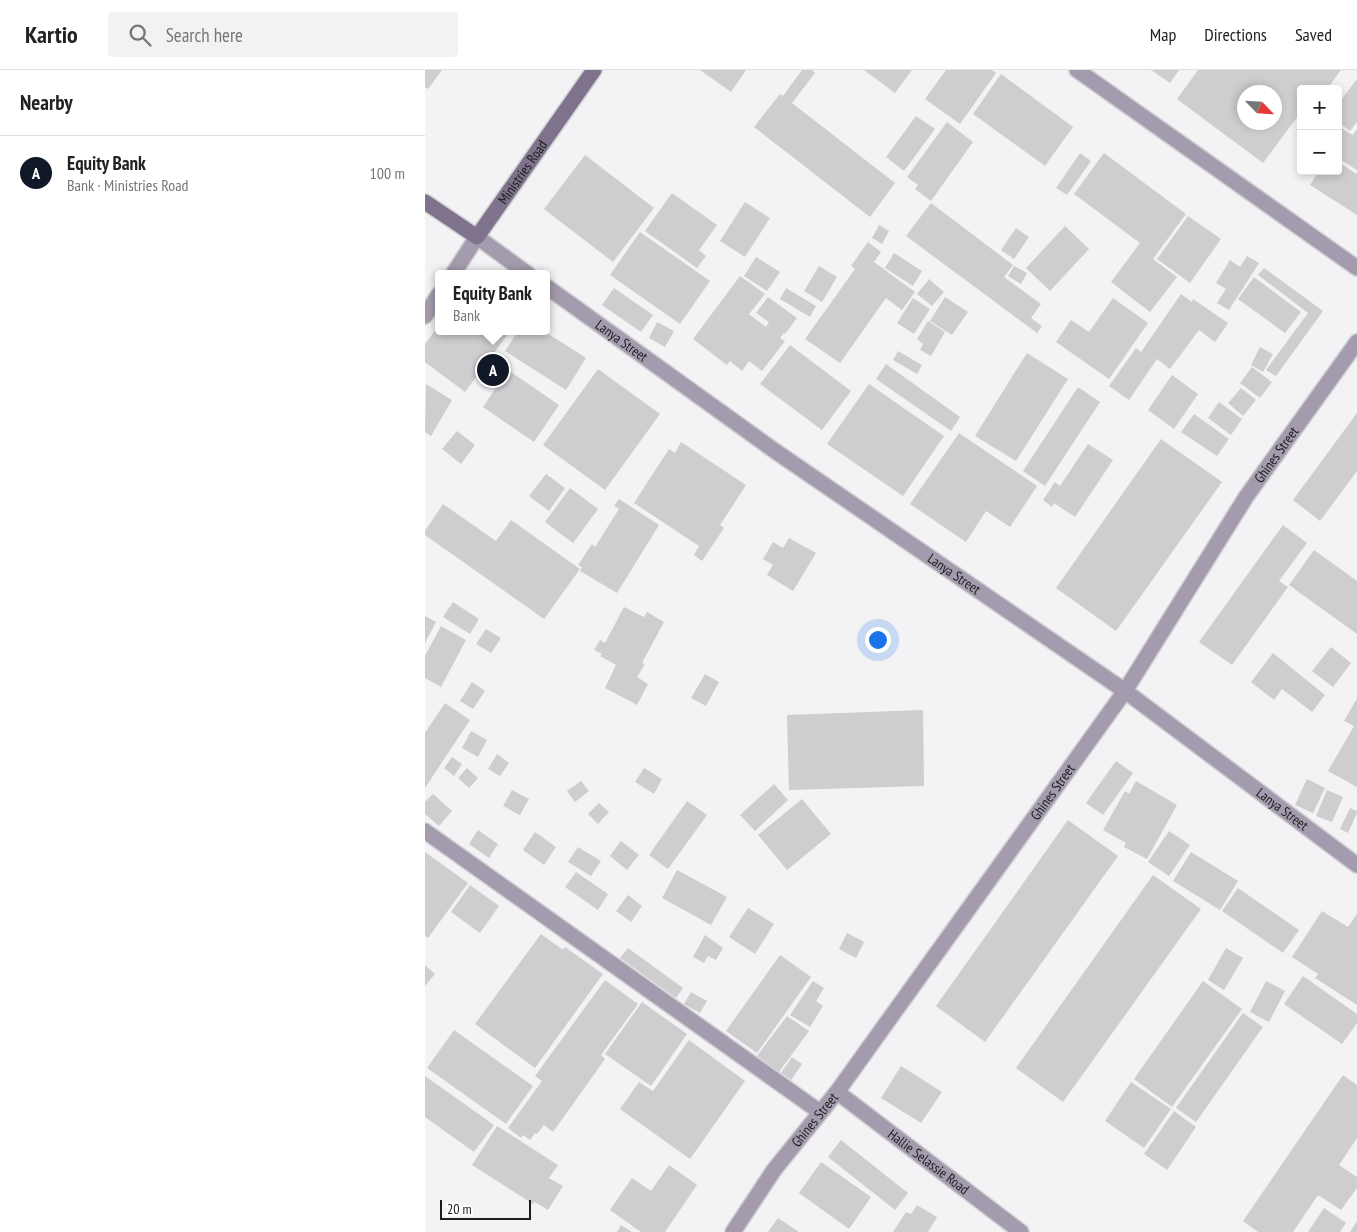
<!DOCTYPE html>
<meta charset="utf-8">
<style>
:root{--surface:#fff;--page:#f2f2f2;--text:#222;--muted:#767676;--line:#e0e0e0;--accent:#111827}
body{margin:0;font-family:"PT Sans Narrow",sans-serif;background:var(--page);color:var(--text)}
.controls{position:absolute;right:15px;top:15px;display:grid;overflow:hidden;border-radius:5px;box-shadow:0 2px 8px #0003}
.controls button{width:45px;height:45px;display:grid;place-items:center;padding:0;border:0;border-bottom:1px solid var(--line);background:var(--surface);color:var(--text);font:25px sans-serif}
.compass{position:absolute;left:812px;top:15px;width:45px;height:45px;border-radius:50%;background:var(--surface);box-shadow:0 2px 8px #0003;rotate:115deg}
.scale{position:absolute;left:15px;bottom:12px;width:91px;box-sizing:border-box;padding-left:5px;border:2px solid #1c1c1d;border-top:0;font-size:14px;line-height:18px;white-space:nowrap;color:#1c1c1d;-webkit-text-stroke:4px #fff;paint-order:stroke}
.you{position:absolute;left:452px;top:569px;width:18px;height:18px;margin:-12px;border:4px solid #fff;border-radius:50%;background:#1a73e8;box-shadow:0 0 0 8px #1a73e833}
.badge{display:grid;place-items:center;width:32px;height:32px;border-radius:50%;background:var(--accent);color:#fff;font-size:16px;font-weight:700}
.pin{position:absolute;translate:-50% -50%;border:2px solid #fff;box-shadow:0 1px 5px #0006}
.popup{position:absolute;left:10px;top:200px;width:115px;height:65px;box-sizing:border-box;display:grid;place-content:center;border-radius:5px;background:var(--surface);filter:drop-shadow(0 1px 4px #0005);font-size:16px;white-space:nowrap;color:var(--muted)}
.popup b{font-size:19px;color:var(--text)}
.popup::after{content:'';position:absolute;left:50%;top:100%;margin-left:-10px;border:10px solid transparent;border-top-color:var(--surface)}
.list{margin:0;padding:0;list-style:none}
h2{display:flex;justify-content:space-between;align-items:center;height:65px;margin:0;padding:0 20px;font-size:21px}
h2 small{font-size:16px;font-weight:400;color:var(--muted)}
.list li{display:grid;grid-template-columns:32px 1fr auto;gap:15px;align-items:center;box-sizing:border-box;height:75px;padding:0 20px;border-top:1px solid var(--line)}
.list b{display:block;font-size:19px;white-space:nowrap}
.list p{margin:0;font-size:16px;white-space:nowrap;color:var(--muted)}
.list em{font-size:16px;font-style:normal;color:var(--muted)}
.icon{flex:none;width:28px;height:28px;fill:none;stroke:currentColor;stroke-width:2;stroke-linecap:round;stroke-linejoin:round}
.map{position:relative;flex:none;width:932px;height:1162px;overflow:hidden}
header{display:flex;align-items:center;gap:30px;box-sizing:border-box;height:70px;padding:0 25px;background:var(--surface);border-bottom:1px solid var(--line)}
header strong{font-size:24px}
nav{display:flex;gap:28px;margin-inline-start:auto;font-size:18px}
.search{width:350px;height:45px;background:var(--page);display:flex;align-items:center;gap:12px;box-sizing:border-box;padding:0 18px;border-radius:5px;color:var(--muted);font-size:19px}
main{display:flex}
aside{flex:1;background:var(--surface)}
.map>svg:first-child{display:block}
</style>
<header>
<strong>Kartio</strong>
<div class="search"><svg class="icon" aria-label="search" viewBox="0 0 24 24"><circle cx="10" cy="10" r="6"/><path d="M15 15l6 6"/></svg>Search here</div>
<nav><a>Map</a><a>Directions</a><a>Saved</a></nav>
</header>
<main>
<aside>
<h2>Nearby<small></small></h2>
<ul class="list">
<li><span class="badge">A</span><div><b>Equity Bank</b><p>Bank · Ministries Road</p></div><em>100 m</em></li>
</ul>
</aside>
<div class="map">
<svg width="932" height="1162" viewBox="0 0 932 1162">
<rect width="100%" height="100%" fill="#f3f2f5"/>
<g fill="#cecdd0" fill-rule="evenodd">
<path d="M0,0h17l-14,19 -3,-2z"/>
<path d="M275,0h46l-15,22z"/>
<path d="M377,0h10l3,3 -23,30 103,80 -25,34 -116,-90 26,-33 3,2z"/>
<path d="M439,0h48l-17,23z"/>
<path d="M521,0h46l4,3 -36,51 -35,-25z"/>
<path d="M726,0h28l-9,13z"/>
<path d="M773,0h143l-14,19h-26v23l-38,51 -86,-64zM819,22h30v30h-30z"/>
<path d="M576,4l72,53 -28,39 -72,-52z"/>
<path d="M932,9v43l-7,9 -12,-9v-18z"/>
<path d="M491,46l19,13 -31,42 -18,-14z"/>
<path d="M522,52l26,20 -42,59 -16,-12 3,-4 -11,-8z"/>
<path d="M913,56l15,9 4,-6v41l-19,-12z"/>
<path d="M655,83l11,8 -24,34 -11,-7z"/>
<path d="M679,83l82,61 -33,45 24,18 -27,35 -39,-30 29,-39 -66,-49z"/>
<path d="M160,85l69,53 -41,54 -69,-53z"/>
<path d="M913,92l19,12v41l-47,-30 9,-14h19z"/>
<path d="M247,123l45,32 -18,25 7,6 -9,12 -52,-37z"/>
<path d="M320,132l25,16 -25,39 -25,-16z"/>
<path d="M506,133l82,62 -9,12 37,27 -10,14 11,8 -5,7 -131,-97z"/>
<path d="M763,146l33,23 -31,44 -33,-24z"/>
<path d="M454,155l10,6 -7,13 -10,-6z"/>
<path d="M640,156l24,23 -39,42 -24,-23z"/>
<path d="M591,158l13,9 -15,22 -13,-9z"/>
<path d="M215,162l70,49 -30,43 -70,-49z"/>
<path d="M443,172l13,10 -7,10 41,30 -13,18 -16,-12 -46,65 -35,-24 50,-70 -4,-3z"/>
<path d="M469,183l28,18 -9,15 -28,-18z"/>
<path d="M822,186l12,7 -30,47 -12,-7 9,-14 -10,-6 14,-23 10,7z"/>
<path d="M331,187l24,15 -13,19 -23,-15z"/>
<path d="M394,196l18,11 -15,25 -18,-11z"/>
<path d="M589,196l13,7 -6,11 -13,-8z"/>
<path d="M839,198l59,43 -47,65 -10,-6 42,-57 -50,-38z"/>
<path d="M315,206l25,18 -16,20 17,13 3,-5 -13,-9 12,-16 29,21 -12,16 -1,-1 -4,5 5,3 -23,30 -13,-10 -7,10 -12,-10 -3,4 -34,-26z"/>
<path d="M829,207l47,35 -16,21 -47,-34z"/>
<path d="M504,209l15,13 -12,14 -15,-12z"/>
<path d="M189,218l39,27 -12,17 -39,-27z"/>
<path d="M361,218l30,18 -6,11 -30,-18z"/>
<path d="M756,224l11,8 1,-3 35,24 -13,19 -16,-12 -29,39 -13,-10 -28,41 -20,-14 27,-38 5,4z"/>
<path d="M520,227l23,15 -16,23 -22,-14z"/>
<path d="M488,228l17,11 -16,25 -17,-11z"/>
<path d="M688,228l35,25 -39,56 -53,-37 15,-22 18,12z"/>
<path d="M503,251l17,11 -14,24 -11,-6 3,-6 -6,-5z"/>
<path d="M232,252l17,9 -9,16 -16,-9z"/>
<path d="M14,255v6h71l-45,61 -40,-30v-18z"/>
<path d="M93,261h26l42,27 -20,32 -61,-39z"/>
<path d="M365,275l61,46 -29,39 -62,-46z"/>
<path d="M835,277l13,7 -10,18 -12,-7z"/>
<path d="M473,281l24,14 -5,9 -24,-14z"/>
<path d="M602,283l41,26 -52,82 -41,-25z"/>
<path d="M461,294l74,53 -9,14 -75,-52z"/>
<path d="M827,297l20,15 -12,16 -20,-15z"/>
<path d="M173,299l62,45 -55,76 -62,-45z"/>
<path d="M83,300l51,35 -25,37 -51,-35z"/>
<path d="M747,305l26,19 -24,35 -26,-19z"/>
<path d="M1,314l26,16 -21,36 -6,-4z"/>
<path d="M444,314l75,52 -41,60 -76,-52z"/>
<path d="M653,317l22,15 -55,84 -22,-15z"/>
<path d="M816,318l15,12 -13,16 -15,-13z"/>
<path d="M794,332l23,17 -11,16 -23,-17z"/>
<path d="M932,343v58l-37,50 -27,-21z"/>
<path d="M769,344l35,25 -12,17 -36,-24z"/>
<path d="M32,361l18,14 -14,19 -19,-15z"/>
<path d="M534,363l78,53 -27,41 -24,-16 -20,31 -56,-38z"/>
<path d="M736,369l61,43 -106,149 -60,-43z"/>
<path d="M256,372l65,43 -26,40 4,3 -22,33 -8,-6 5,-9 -65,-43 35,-54 6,4z"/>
<path d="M663,374l25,16 -38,57 -21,-14 -2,4 -9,-7 12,-18 5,4z"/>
<path d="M121,404l19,14 -16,23 -20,-15z"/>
<path d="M145,418l28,21 -25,34 -28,-21z"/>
<path d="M194,429l40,26 -42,68 -37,-22 2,-4 -4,-2 14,-21 3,3 24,-38 -5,-3z"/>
<path d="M18,434l53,37 15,-21 69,49 -36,50 -119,-84v-4z"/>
<path d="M858,455l24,18 -28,38 9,6 -56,78 -33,-23z"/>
<path d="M364,468l27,15 -23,38 -26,-16 6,-10 -10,-6 10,-17 10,6z"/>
<path d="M889,480l43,31v53l-68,-49z"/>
<path d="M28,532l26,17 -9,15 -27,-17z"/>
<path d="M199,537l20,10 3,-5 17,10 -22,41 3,1 -8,13 11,7 -11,21 -32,-17 11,-23 -16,-9 2,-2 -8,-4 6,-10 5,3z"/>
<path d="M0,546l11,6 -11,21z"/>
<path d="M16,556l25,14 -25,47 -16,-9v-22z"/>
<path d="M61,559l15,9 -10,15 -15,-9z"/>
<path d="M906,577l20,16 -18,24 -21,-16z"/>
<path d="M848,583l52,42 -13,17 -30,-23 -8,11 -23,-18z"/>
<path d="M280,604l14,8 -13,24 -15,-8z"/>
<path d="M47,612l13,9 -12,18 -13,-8z"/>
<path d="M931,630h1v87l-29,-16 26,-45 -10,-5z"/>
<path d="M20,633l25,17 -45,68v-55z"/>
<path d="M498,640l1,76 -135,4 -2,-75z"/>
<path d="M46,661l16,9 -9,17 -16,-9z"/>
<path d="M72,684l12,9 -9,13 -12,-7z"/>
<path d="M27,687l10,7 -8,12 -10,-8z"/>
<path d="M691,691l17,12 -30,42 -17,-12z"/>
<path d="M42,698l11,10 -9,10 -11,-10z"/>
<path d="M219,698l18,11 -8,15 -19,-12z"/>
<path d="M882,709l18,9 -12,25 -18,-8z"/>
<path d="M156,711l8,10 -14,11 -8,-11z"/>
<path d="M711,711l41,24 -30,54 -23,-12 2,-4 -23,-13 22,-39 4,3z"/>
<path d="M349,714l14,16 -33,31 -15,-16z"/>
<path d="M87,720l17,9 -9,16 -17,-9z"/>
<path d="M902,720l16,7 -11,25 -16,-6z"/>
<path d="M8,724l19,17 -13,15 -14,-12v-12z"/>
<path d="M377,729l29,35 -44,36 -29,-35z"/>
<path d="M262,731l20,14 -39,54 -19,-14z"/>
<path d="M174,733l10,9 -11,12 -10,-10z"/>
<path d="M925,738l7,3v2l-9,20 -8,-4z"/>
<path d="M643,750l50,36 -133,186 -49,-36z"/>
<path d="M53,760l20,14 -9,14 -20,-14z"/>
<path d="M744,761l21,14 -21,31 -21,-14z"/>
<path d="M110,762l21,15 -12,18 -21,-15z"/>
<path d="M196,771l18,14 -12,15 -17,-14z"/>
<path d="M153,777l23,14 -10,15 -23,-14z"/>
<path d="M0,782l43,31 -40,55 -3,-2z"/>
<path d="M766,782l47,29 -18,29 -47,-29z"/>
<path d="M252,800l50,27 -16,28 -49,-27z"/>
<path d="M151,802l32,22 -10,16 -33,-23z"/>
<path d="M728,805l48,34 -138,193 -47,-34z"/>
<path d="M45,815l29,21 -19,27 -29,-21z"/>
<path d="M813,818l61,42 -16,23 -61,-42z"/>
<path d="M203,825l14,11 -11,16 -15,-11z"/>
<path d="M323,838l26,16 -19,30 -26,-17z"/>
<path d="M897,841l26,16 9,-13v91l-42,-27 3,-4 -26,-17z"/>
<path d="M422,863l17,9 -8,16 -17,-9z"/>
<path d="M116,864l22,16 2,-3 38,27 -68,94 -60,-44z"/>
<path d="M280,865l18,13 -7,12 -8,-4 -4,7 -11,-6z"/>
<path d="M203,878l55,40 -7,10 -56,-40z"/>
<path d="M801,878l17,10 -19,32 -16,-10z"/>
<path d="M355,885l31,22 -54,76 -31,-22z"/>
<path d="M0,895l10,9 -10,12z"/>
<path d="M878,906l54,38v9l-15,21 -58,-40z"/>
<path d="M180,910l33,24 -37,51 4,4 -52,73 -9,-7 -7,9 -2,-1 -5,7 -7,-5 -2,3 -13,-10 34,-47 -7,-5z"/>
<path d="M388,911l11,7 -8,13 7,5 -13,21 -20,-12z"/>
<path d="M778,911l39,28 -70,98 -38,-28z"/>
<path d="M841,911l19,10 -16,31 -19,-10z"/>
<path d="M266,922l16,9 -7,12 -16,-9z"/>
<path d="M217,932l45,32 -36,52 -46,-32z"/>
<path d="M818,943l20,14 -67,95 -20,-14z"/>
<path d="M362,946l22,15 -30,41 -22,-16z"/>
<path d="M29,960l79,56 -27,38 -79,-56z"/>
<path d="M264,970l56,41 -55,78 -70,-50 19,-27 14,9z"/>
<path d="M367,987l10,7 -11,16 -10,-7z"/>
<path d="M476,996l41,26 -21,31 -40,-25z"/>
<path d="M918,1005l14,10v53l-18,27 18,12v11l-16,22 -23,-15 -25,37h-35l-15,-11z"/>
<path d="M0,1006l69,49 -20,27 -49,-35z"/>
<path d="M706,1012l40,27 -27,39 -39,-27z"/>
<path d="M749,1041l22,16 -29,43 -23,-16z"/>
<path d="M72,1056l61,39 -9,13 14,8 -15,24 -13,-8 -2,2 -61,-39z"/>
<path d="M416,1070l67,53 -13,17 -67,-53z"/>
<path d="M396,1092l50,35 -22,32 -50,-36z"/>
<path d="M244,1095l28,20 -32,47h-24l-31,-22 22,-32 19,13z"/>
<path d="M492,1135l20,12 -9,15h-35l13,-20 5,2z"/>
<path d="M899,1138l22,15 -6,9h-32z"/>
<path d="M353,1148l21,14h-31z"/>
<path d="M932,1151v11h-7z"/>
<path d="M196,1155l11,7h-15z"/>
</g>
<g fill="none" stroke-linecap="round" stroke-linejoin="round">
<defs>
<g id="street">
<path d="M652,0l280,198"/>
<path d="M28,204l24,-37 51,37"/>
<path id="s1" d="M122,217l228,164 350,240 232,174"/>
<path d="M0,246l14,-22"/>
<path d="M0,761l395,281"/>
<path id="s2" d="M412,1022l184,140"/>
<path id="s3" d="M308,1162l41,-62 63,-78 288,-401 121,-194 111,-155"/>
</g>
<g id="secondary">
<path id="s4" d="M0,132l52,35 117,-167"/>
</g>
</defs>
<use href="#street" stroke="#d1d0d2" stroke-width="18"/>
<use href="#secondary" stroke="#d1d0d2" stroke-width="18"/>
<use href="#street" stroke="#a49cae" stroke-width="15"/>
<use href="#secondary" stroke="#7e728c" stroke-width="15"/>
</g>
<g text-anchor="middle" stroke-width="4" stroke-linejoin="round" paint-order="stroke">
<g font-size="14" fill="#1c1c1d" stroke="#fff">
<text dy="5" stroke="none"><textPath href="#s4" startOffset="142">Ministries Road</textPath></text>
<text dy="5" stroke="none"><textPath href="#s1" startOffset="92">Lanya Street</textPath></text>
<text dy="5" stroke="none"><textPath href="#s3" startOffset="949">Ghines Street</textPath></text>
<text dy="5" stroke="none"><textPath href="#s1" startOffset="498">Lanya Street</textPath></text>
<text dy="5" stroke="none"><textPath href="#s3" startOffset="544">Ghines Street</textPath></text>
<text dy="5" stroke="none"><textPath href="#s1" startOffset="902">Lanya Street</textPath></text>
<text dy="5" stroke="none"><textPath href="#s3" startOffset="139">Ghines Street</textPath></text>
<text dy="5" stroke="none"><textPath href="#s2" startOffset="115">Hallie Selassie Road</textPath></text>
</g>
</g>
</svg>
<div class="controls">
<button>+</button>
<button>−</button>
</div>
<svg class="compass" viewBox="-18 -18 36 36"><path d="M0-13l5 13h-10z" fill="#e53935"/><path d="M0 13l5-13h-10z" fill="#767676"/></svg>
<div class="scale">20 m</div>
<div class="you"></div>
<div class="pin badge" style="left:68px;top:300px">A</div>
<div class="popup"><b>Equity Bank</b>Bank</div>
</div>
</main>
